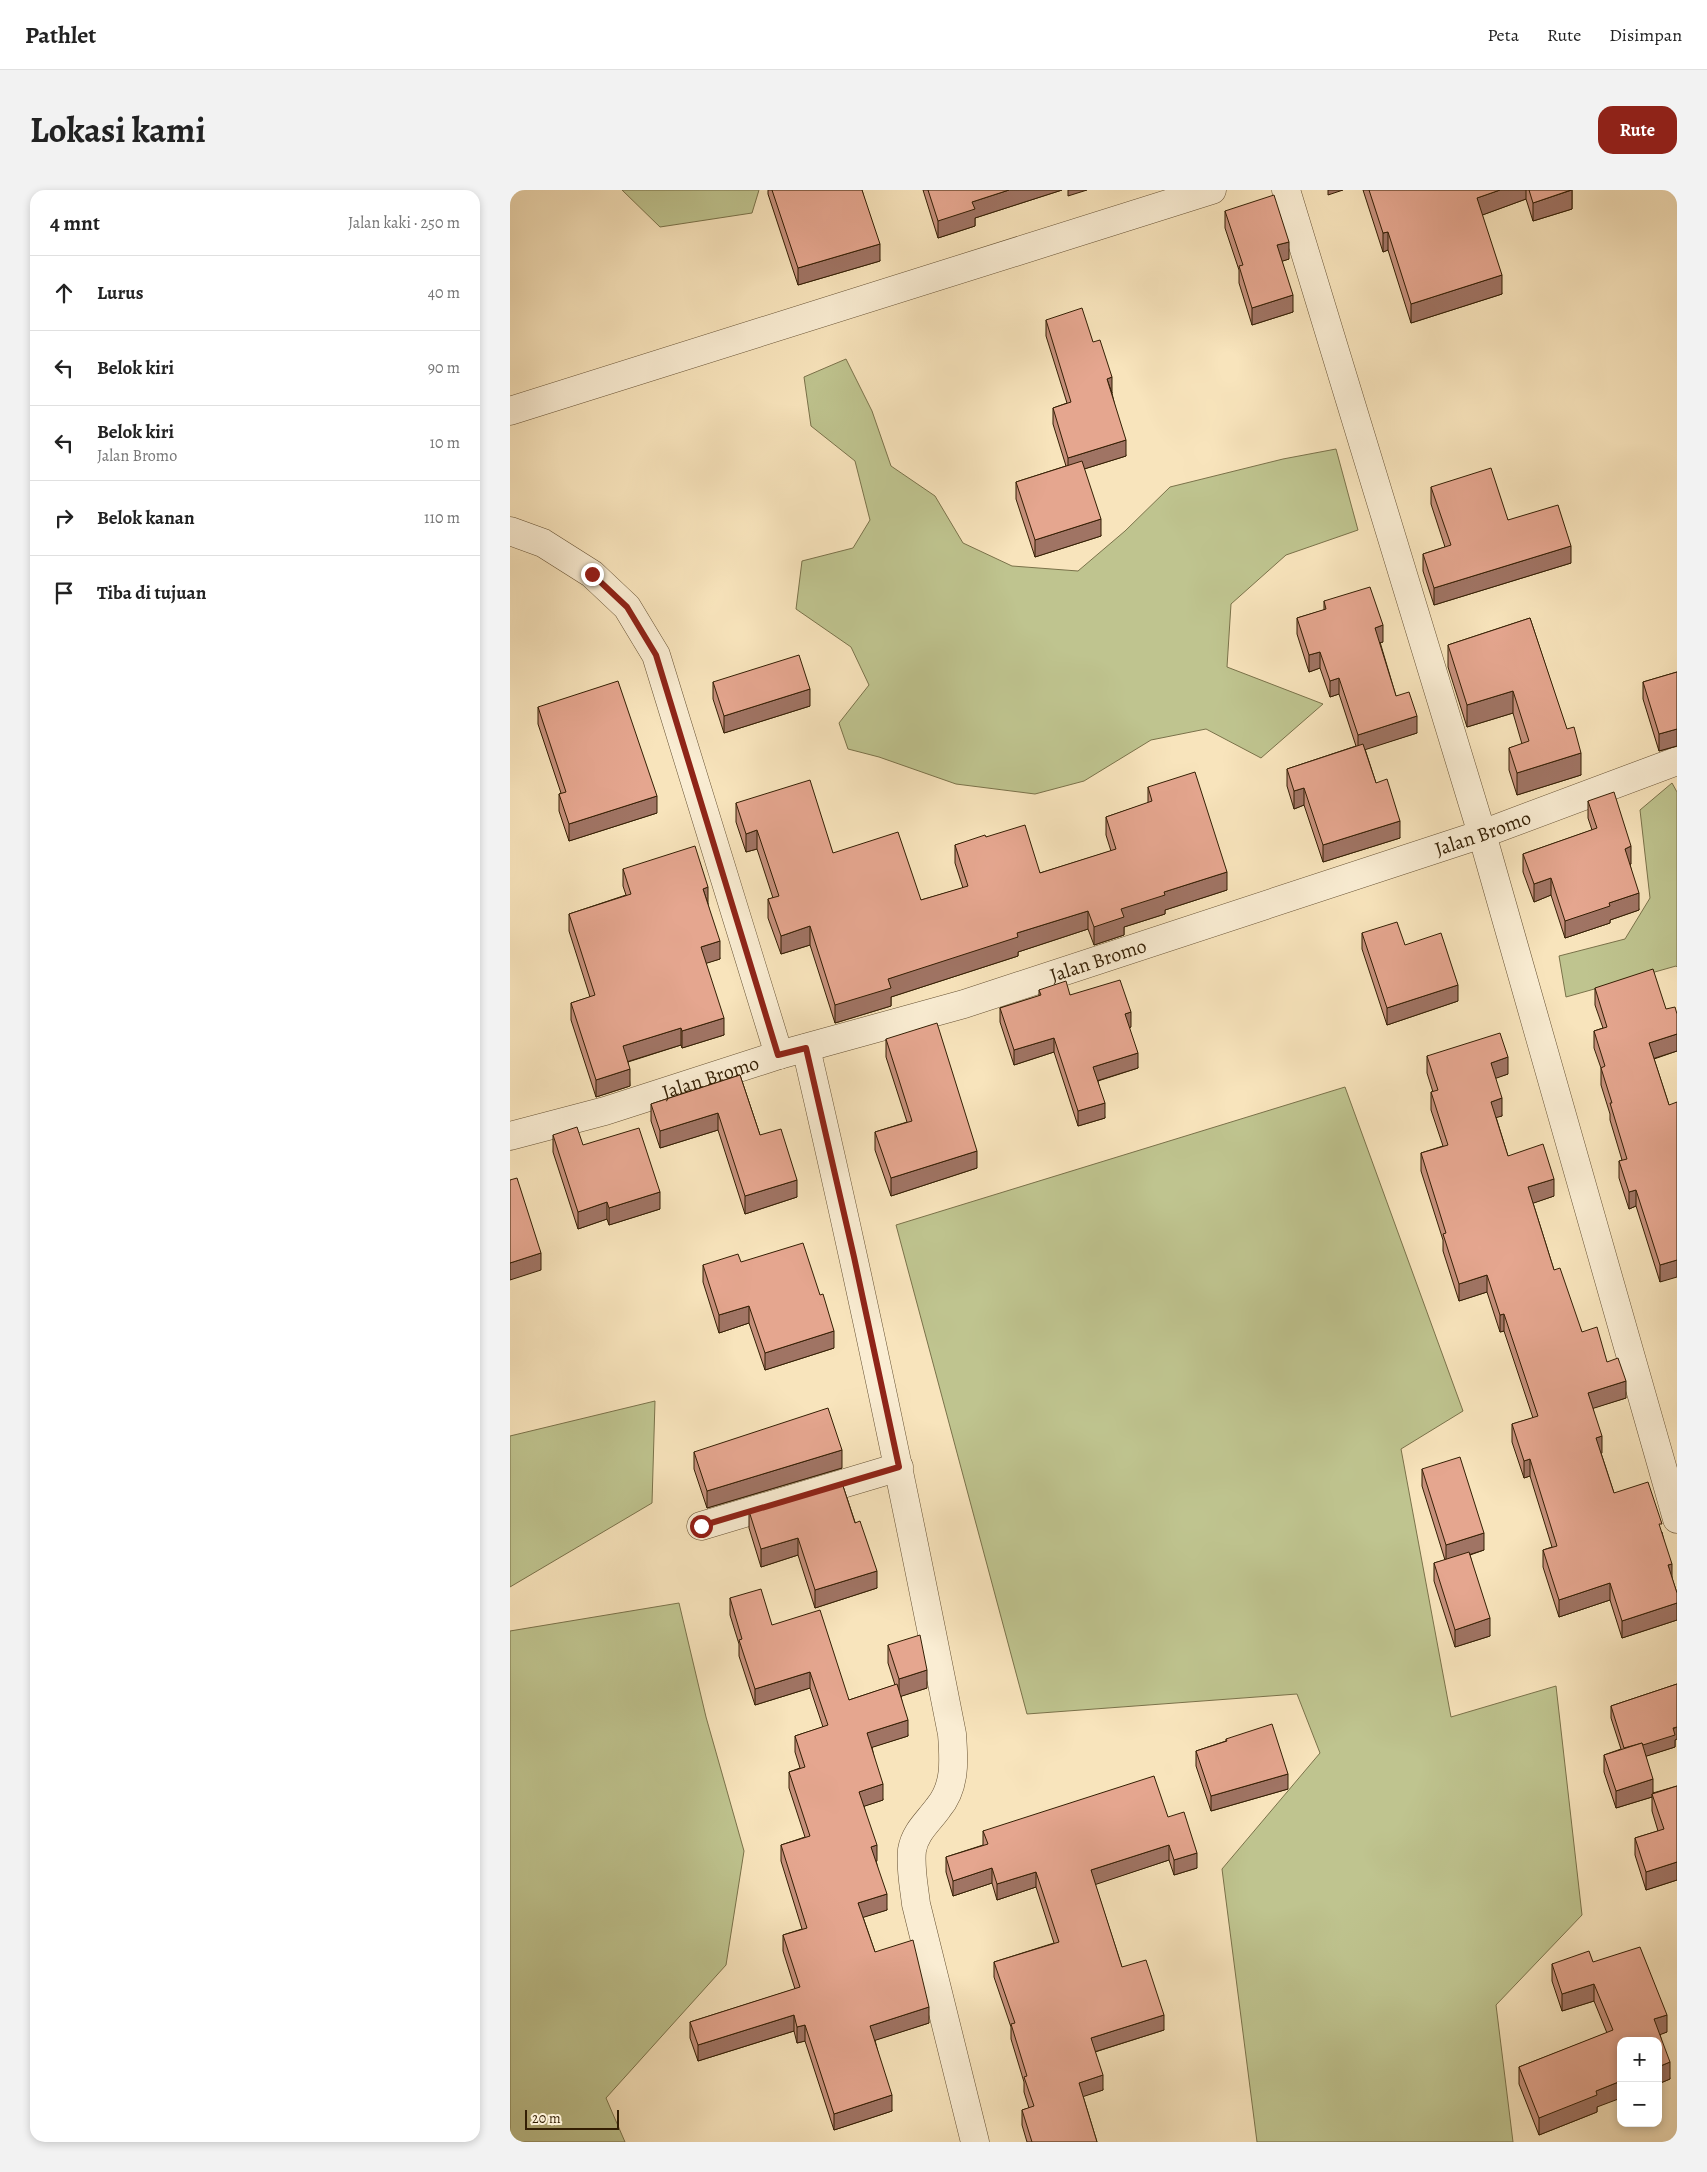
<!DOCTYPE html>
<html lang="id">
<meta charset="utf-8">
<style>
:root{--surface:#fff;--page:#f2f2f2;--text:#222;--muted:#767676;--line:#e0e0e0;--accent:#8f2418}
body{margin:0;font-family:Alegreya,serif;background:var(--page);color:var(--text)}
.controls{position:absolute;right:15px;bottom:15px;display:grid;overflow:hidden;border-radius:10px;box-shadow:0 2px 8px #0003}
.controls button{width:45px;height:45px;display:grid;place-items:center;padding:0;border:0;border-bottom:1px solid var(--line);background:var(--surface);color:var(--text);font:25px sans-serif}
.scale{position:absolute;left:15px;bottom:12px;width:94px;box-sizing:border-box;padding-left:5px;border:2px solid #341f04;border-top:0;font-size:14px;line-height:18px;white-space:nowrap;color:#341f04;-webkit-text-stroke:4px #faedd3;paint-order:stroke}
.stop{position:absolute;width:15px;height:15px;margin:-11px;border:4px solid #8f2418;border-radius:50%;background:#fff}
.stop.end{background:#8f2418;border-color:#fff;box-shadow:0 1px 5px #0008}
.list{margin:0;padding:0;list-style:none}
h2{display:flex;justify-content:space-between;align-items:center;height:65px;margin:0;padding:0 20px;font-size:21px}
h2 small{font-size:16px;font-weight:400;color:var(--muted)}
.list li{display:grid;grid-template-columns:32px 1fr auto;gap:15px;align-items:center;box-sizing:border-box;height:75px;padding:0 20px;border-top:1px solid var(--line)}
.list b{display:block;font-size:19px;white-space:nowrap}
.list p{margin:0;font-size:16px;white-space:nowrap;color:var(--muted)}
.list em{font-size:16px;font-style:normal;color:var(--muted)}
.icon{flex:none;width:28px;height:28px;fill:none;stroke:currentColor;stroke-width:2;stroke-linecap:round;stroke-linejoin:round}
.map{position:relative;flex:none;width:1167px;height:1952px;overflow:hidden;border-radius:15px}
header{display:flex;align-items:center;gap:30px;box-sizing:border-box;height:70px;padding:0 25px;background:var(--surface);border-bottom:1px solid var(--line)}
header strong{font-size:24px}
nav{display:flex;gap:28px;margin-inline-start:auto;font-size:18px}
.intro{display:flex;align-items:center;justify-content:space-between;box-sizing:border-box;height:120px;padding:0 30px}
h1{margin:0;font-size:35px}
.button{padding:12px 22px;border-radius:15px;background:var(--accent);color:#fff;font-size:18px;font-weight:700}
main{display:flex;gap:30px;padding:0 30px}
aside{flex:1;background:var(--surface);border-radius:15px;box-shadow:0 2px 8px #0003}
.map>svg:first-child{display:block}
</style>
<header>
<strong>Pathlet</strong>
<nav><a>Peta</a><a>Rute</a><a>Disimpan</a></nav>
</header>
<div class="intro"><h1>Lokasi kami</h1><a class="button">Rute</a></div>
<main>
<aside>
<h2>4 mnt<small>Jalan kaki · 250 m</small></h2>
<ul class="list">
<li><svg class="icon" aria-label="ahead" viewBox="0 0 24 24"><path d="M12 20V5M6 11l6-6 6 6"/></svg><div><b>Lurus</b></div><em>40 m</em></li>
<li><svg class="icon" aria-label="left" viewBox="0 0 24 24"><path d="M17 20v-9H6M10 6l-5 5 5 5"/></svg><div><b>Belok kiri</b></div><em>90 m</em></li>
<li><svg class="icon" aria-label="left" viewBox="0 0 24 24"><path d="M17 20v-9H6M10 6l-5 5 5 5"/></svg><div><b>Belok kiri</b><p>Jalan Bromo</p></div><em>10 m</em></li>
<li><svg class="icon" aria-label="right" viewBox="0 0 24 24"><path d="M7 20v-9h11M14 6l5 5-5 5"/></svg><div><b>Belok kanan</b></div><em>110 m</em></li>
<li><svg class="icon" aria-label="arrive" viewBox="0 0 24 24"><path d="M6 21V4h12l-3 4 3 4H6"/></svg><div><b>Tiba di tujuan</b></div></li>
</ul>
</aside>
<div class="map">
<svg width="1167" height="1952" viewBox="0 0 1167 1952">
<rect width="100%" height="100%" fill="#f8e4bc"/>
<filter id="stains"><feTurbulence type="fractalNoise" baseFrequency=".004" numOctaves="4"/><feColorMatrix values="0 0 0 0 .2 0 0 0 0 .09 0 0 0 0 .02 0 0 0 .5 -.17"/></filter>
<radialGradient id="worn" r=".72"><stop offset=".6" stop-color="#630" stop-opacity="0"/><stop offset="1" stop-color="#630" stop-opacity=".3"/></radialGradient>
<g fill="#bfc48f" stroke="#7a724a">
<path d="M112,0h137l-7,23 -92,14z"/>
<path d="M336,169l26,52 19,55 44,30 28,47 49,23 66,5 47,-40 45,-44 113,-28 53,-10 22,81 -72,25 -55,49 -4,63 96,37 -62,54 -55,-29 -55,11 -67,41 -49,13 -79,-10 -77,-27 -31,-8 -9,-26 30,-38 -18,-38 -55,-38 6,-48 51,-13 17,-28 -15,-59 -44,-35 -7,-49z"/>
<path d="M1162,593l5,9v175l-1,-1 -110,31 -7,-41 66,-17 25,-41 -10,-88z"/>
<path d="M835,897l118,324 -62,38 50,268 105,-31 26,229 -86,90 17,137h-256l-35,-273 98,-116 -23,-59 -270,20 -131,-489z"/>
<path d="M145,1211l-3,102 -142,84v-151z"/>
<path d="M169,1413l27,114 38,134 -18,114 -120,133 19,44h-115v-511z"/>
</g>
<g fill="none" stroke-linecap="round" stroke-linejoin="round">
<defs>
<g id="minor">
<path d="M776,0l196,644 195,685"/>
<path d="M0,221l702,-221"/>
<path d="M0,341l33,12 49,31 35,33 29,48 123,400"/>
<path d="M296,858c53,228 101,457 146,686 2,26 4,53 -14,74 -10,14 -23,24 -26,42 -2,18 2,36 4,54l59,238"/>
<path id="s1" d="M0,946l95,-25 174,-56 185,-51 518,-170 195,-73"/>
<path d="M191,1336l198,-59"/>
</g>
</defs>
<use href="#minor" stroke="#655032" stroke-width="29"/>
<use href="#minor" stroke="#faedd3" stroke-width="28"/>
</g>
<g fill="#c58f7b" stroke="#341f04">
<path d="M258,0h94l18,71 -82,24 -30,-91z"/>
<path d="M413,0h139l-87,28v8l-37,12z"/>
<path d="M853,0h209v19l-39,12 -7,-22 -44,16 20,79 -91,29 -23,-73 -5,2z"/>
<path d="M715,21l64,48 -7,2 11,51 -41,13 -13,-42v-13l-14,-42z"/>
<path d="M536,130l47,22 19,51 14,63 -42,13 17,67 -66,21 -19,-58v-17l50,-16 -13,-42v-16l14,-5 -21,-67z"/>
<path d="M921,297l77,33 63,43 -137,42 -11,-34v-17l22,-7 -14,-43z"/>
<path d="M814,411l59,41h-3l16,54 21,37 -52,16 11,34 24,55 -77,24 -19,-57 -10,4 -7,-23v-17l69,-23 -17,-52 -9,3 -10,-29 -11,4 -12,-38v-16l27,-8z"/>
<path d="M1020,428l51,157 -64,20 -8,-25v-22l13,-4 -9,-31 -46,14 -19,-60v-22z"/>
<path d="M1167,482v74l-18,5 -16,-52v-17z"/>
<path d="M203,492l97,24 -86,27 -11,-34z"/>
<path d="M28,517l119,106 -88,28 -10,-30v-17l2,-1 -23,-69z"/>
<path d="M638,597l79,103 -62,20v4l-41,13v8l-30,10 -6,-16 -70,23v4l-127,41v9l-56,17 -25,-78 -29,9 -13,-36v-19l5,-1 -16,-49 -11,3 -10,-30v-19l97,50 88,47 42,-12 -8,-25v-18l31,-8 54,36 71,-22 -5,-16v-18l42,-14z"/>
<path d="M1078,611l43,63h-1l9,46 -29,10v3l-45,15 -14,-43 -17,7 -11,-30v-18l69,-24 -4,-12z"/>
<path d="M113,679l85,35 12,55 -14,4 18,72 -42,13 -1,-3 -53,17 2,24 -34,11 -25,-77v-17l19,-6 -21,-66v-17l57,-19 -3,-9z"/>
<path d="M852,743l43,12 53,56 -71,24 -25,-76z"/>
<path d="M1085,798l82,63 -23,8 15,46 -9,177 -24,-76 -7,3 -10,-31v-17l3,-1 -12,-40v-6l-9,-29v-17l-7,-20v-17l9,-3 -8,-23z"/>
<path d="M529,800l31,5 61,32 -2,1 9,40 -40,13 7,37 -27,8 -24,-74 -40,13 -14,-43v-14l39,-12z"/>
<path d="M376,849l91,129 -86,28 -16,-46v-18l32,-10 -21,-65z"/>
<path d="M917,866l81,18 -13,4 7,38 -6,1 12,39 46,40 -21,7 21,67 28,62 25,30 19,36 -33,10 8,45 13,40 48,39 10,46 5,15v27l-55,18 -12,-38 -51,17 -16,-50v-17l9,-3 -22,-71 -6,2 -12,-36v-18l21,-6 -29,-87 -4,1 -13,-40 -28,9 -16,-50v-11l-22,-69v-18l22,-7 -12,-36v-18h2l-6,-19z"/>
<path d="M230,885l20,60 37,62 -52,17 -27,-84 -58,18 -9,-27v-17z"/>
<path d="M43,945l30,10 77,64 -51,16 -2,-6 -29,10 -25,-77z"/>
<path d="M231,1072l93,86 -69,22 -16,-47 -30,10 -16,-51v-17z"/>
<path d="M184,1262l148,16 -135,40 -13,-39z"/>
<path d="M912,1279l62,81 -14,5 20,81 -35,11 -21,-66v-18l11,-3 -23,-74z"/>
<path d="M332,1293l35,105 -62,20 -17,-53 -37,12 -12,-39v-17z"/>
<path d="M220,1408l42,27 77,75 46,-15 -7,-22v-18l39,43 -26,8 7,40 -36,11 11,53 -19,6 23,104 -24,7 12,35 54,71 -54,17 17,71 -58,19 -29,-89 -8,2 -3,-12 -96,30 -8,-23v-16l105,-33 -12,-38v-16l19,-6 -21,-68v-16l24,-8 -16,-49v-16l11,-4 -5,-16v-16l28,-9 -13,-39 -55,17 -16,-49v-12l-9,-29z"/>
<path d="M1167,1494v55l-2,1v7l-29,9 7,37 24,-7v94l-31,10 -11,-35v-17l23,-7 -6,-20v-14l-36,11 -12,-36v-17l17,-6 -10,-31v-12z"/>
<path d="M716,1549l62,50 -77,22 -15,-45v-15l30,-10z"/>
<path d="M658,1627l29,51 -23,7 -5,-15 -74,24 27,83 42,63 -69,22 8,38 -20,6 14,46h-70l-5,-17v-15l7,-2 -5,-16v-10l-13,-43v-12l-17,-50v-15l60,-19 -18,-56 -39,13 -5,-17 -39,13 -7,-24v-15l37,-12v-14z"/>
<path d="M1083,1772l74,70 -7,2 10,45 -12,5v-43l-61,66v5l-58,23 -20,-51v-17l88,-34 -13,-32 -32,10 -10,-30v-17z"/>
</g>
<g fill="#a07464" stroke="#341f04">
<path d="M499,0h53l-87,28v8l-37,12v-17l34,-19z"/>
<path d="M558,0h19l-19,6z"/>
<path d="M818,0h15l-15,5z"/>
<path d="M990,0h26v9l-49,18v-19z"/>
<path d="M1062,0v19l-39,12v-18z"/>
<path d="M878,42v18l-5,2v-19z"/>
<path d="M779,52v17l-12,4v-18z"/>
<path d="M370,54v17l-82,24v-17z"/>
<path d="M992,85v19l-91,29v-19z"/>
<path d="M783,105v17l-41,13v-17z"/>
<path d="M602,187v16l-5,-14z"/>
<path d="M616,250v16l-58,18v-16z"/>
<path d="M591,329v17l-66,21v-17z"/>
<path d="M1061,356v17l-137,42v-17z"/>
<path d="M873,435v17l-8,2v-16z"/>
<path d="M810,462v16l-11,4v-17z"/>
<path d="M829,488v16l-9,3v-16z"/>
<path d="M300,499v17l-86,27v-17z"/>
<path d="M1003,501v22l-46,14v-22z"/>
<path d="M907,526v17l-59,19v-17z"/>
<path d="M1167,539v17l-18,5v-17z"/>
<path d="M1071,563v22l-64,20v-22z"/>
<path d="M794,598v17l-10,4v-18z"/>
<path d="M147,606v17l-88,28v-17z"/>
<path d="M890,631v17l-77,24v-17z"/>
<path d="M247,640v19l-11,3v-18z"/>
<path d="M1121,656v18l-6,2v-17z"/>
<path d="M717,682v18l-62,20v4l-41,13v8l-30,10v-18l27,-18 43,-17z"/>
<path d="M1041,688v17l-17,7v-18z"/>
<path d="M198,697v17l-5,-15z"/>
<path d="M1129,703v17l-29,10v3l-45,15v-17l44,-18z"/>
<path d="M578,721v18l-70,23v4l-127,41v9l-56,17v-18l53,-26 129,-46z"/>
<path d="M300,736v19l-29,9v-18z"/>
<path d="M210,751v18l-19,6v-18z"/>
<path d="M948,795v16l-71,24v-17z"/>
<path d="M621,822v15l-6,2v-15z"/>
<path d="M214,828v17l-42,13v-17z"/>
<path d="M171,838v17l-58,18v-17z"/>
<path d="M1167,844v17l-28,9v-17z"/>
<path d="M544,848v14l-40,13v-15z"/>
<path d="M628,863v15l-45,14v-15z"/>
<path d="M998,867v17l-17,6v-17z"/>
<path d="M120,879v17l-34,11v-17z"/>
<path d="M992,908v18l-11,3v-17z"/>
<path d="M595,913v15l-27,8v-15z"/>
<path d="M208,923v17l-58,18v-17z"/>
<path d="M467,961v17l-86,28v-18z"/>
<path d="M1044,989v17l-26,9v-18z"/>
<path d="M287,990v17l-52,17v-18z"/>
<path d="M1126,1000v16l-7,3v-17z"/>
<path d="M150,1002v17l-51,16v-17z"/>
<path d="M97,1012v17l-29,10v-17z"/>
<path d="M31,1063v17l-31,10v-17z"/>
<path d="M1167,1070v17l-17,5v-17z"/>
<path d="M977,1085v17l-28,9v-17z"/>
<path d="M239,1116v17l-30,10v-18z"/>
<path d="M994,1124v17l-4,1v-17z"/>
<path d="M324,1141v17l-69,22v-17z"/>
<path d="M1116,1191v17l-38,12v-17z"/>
<path d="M1092,1246v17l-6,2v-17z"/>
<path d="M332,1260v18l-135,40v-17z"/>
<path d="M1020,1269v17l-6,2v-17z"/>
<path d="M974,1343v17l-38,12v-17z"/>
<path d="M288,1348v17l-37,12v-18z"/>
<path d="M1162,1374v17l-4,-16z"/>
<path d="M367,1381v17l-62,20v-18z"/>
<path d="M1100,1393v17l-51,17v-17z"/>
<path d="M1167,1413v17l-55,18v-17z"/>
<path d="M980,1428v18l-35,11v-17z"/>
<path d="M417,1480v18l-28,9v-18z"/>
<path d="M300,1482v16l-55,17v-16z"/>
<path d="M398,1530v16l-41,13v-16z"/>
<path d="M1167,1537v12l-2,1v7l-50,16v-12z"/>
<path d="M778,1584v15l-77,22v-15z"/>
<path d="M1143,1589v17l-1,-2v3l-36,11v-17z"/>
<path d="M373,1594v16l-24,8v-16z"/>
<path d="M367,1655v16l-6,2v-16z"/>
<path d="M659,1655v15l-78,26v-16z"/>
<path d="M687,1663v15l-23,7v-15z"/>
<path d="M1167,1672v18l-31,10v-18z"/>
<path d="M482,1678v15l-39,13v-15z"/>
<path d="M526,1682v15l-39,13v-16z"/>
<path d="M377,1704v16l-29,9v-16z"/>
<path d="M1084,1794v17l-32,10v-17z"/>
<path d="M419,1817v16l-59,19v-16z"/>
<path d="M284,1825v16l-96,30v-16z"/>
<path d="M654,1825v15l-73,23v-15z"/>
<path d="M1157,1825v17l-13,5v-18z"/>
<path d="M295,1835v16l-8,2v-16z"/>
<path d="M1160,1872v17l-12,5v-17z"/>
<path d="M593,1885v15l-24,8v-15z"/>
<path d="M1111,1891v17l-24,9v5l-58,23v-17l57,-27z"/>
<path d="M382,1905v16l-58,19v-16z"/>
</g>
<g fill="#e5a68f" stroke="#341f04">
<path d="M262,0h90l18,54 -82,24z"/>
<path d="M418,0h81l-37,12 3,7 -37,12z"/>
<path d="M859,0h131l-23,8 25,77 -91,29 -23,-72 -5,1z"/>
<path d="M1019,0h42l-38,13z"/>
<path d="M764,5l15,47 -12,3 16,50 -41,13 -13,-42 4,-1 -18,-54z"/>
<path d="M572,118l11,34 7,-2 12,37 -5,2 19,61 -58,18 -15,-50 18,-6 -25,-82z"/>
<path d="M572,271l19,58 -66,21 -19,-58z"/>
<path d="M981,278l17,52 50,-15 13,41 -137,42 -11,-34 28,-9 -20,-58z"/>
<path d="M860,397l13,38 -8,3 21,68 13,-4 8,24 -59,19 -19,-57 -9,3 -10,-29 -11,3 -12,-37 29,-9 -2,-8z"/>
<path d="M1020,428l37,111 7,-2 7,26 -64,20 -8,-25 20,-7 -16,-50 -46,14 -19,-60z"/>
<path d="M289,465l11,34 -86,27 -11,-34z"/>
<path d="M1167,482v57l-18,5 -16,-52z"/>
<path d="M108,491l39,115 -88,28 -10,-30 7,-2 -28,-85z"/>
<path d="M853,554l13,39 11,-4 13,42 -77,24 -19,-57 -10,3 -7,-22z"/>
<path d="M685,582l32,100 -63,20 1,3 -44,14 3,8 -30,10 -6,-16 -71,22 1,4 -130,42 3,9 -56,17 -25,-79 -29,10 -13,-37 11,-3 -22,-66 -11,4 -10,-31 74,-23 23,73 65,-21 23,68 47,-14 -13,-41 30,-10 1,2 39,-12 15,48 76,-24 -10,-32 46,-16 -4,-14z"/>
<path d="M1104,602l17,54 -6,3 14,44 -30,10 1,3 -45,15 -14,-43 -17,6 -11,-30 74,-26 -9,-27z"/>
<path d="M185,656l13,41 -5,2 17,52 -19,6 23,71 -42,13 -1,-3 -58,18 7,23 -34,11 -25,-77 24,-8 -26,-81 62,-20 -8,-25z"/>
<path d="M887,732l8,23 36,-12 17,52 -71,23 -25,-75z"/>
<path d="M1143,779l13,40 9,-2 2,7v20l-28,9 20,62 8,-3v158l-17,5 -24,-75 -7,2 -10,-31 8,-2 -17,-56h2l-11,-35 4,-2 -11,-35 13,-4 -12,-39z"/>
<path d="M610,790l11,32 -6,2 13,39 -45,14 12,36 -27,8 -24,-73 -40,12 -14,-42 41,-13 -2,-5 27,-9 4,14z"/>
<path d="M427,833l40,128 -86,27 -16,-46 37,-11 -26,-82z"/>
<path d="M990,843l8,24 -17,6 11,35 -11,4 17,54 35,-12 11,35 -26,8 26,83 6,-2 22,64 15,-5 10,35 11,-4 8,23 -38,12 14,43 -6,2 18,55 34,-11 14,42h-3l13,40 -4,1 9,28v10l-55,18 -12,-38 -51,17 -16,-50 14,-4 -27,-87 -6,2 -12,-37 26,-8 -34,-102 -4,1 -13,-40 -28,9 -16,-50 3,-1 -25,-80 27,-8 -17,-53 7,-2 -11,-34z"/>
<path d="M230,885l20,60 21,-6 16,51 -52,16 -27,-83 -58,18 -9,-27z"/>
<path d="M67,937l6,18 56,-17 21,64 -51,16 -2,-6 -29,10 -25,-77z"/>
<path d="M7,988l24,75 -31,10v-83z"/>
<path d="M293,1053l17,52 3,-1 11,37 -69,22 -16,-47 -30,9 -16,-50 35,-11 3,8z"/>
<path d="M318,1218l14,42 -135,41 -13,-39z"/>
<path d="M950,1267l24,76 -38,12 -24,-76z"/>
<path d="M332,1293l13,40 5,-2 17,50 -62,19 -17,-52 -37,11 -12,-38z"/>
<path d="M959,1362l21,66 -35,12 -21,-67z"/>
<path d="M251,1399l11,36 48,-15 29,90 48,-16 11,36 -41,13 16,51 -24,8 18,53 -6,2 16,47 -29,9 17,49 38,-12 16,67 -59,19 22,69 -58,19 -29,-89 -8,2 -3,-12 -96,30 -8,-23 110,-35 -17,-52 24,-7 -26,-83 29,-9 -21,-64 16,-5 -10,-31 33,-11 -18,-53 -55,17 -16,-49 3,-1 -12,-41z"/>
<path d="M410,1445l7,35 -28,9 -11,-34z"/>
<path d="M1167,1494v43l-4,1 2,7 -32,10 -1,-2 -18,5 -13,-42z"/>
<path d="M762,1534l16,50 -77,22 -15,-45 31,-10 -1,-2z"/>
<path d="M1132,1553l11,36 -37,12 -12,-36z"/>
<path d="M644,1586l14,41 16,-5 13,41 -23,7 -5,-15 -78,25 31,97 24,-7 18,55 -73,23 12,37 -24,8 18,59h-65l-10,-32 12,-4 -10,-29 3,-1 -16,-52 4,-1 -21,-61 65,-20 -23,-70 -39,12 -5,-16 -39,13 -7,-24 42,-13 -5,-13z"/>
<path d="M1167,1596v76l-31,10 -11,-34 29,-9 -12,-35z"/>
<path d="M1130,1757l27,68 -13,4 16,43 -12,5v-26h-37v40l-25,10 1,4 -58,23 -20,-51 94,-37 -19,-46 -32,10 -10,-30 37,-13 4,11z"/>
</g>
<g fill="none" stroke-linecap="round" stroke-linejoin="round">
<path stroke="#8f2418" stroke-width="6" d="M82,384l35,33 29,48 122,400 28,-7 48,209 45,210 -198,59"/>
</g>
<g text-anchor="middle" stroke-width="4" stroke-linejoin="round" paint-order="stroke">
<g font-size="20" fill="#341f04" stroke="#faedd3">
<text dy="7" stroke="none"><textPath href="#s1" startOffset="1019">Jalan Bromo</textPath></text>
<text dy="7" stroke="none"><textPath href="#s1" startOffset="614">Jalan Bromo</textPath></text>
<text dy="7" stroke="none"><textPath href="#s1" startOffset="209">Jalan Bromo</textPath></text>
</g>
</g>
<rect width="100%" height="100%" filter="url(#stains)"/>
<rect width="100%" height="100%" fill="url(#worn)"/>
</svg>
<div class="controls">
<button>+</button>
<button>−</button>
</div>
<div class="scale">20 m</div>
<div class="stop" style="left:191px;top:1336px"></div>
<div class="stop end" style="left:82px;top:384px"></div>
</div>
</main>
